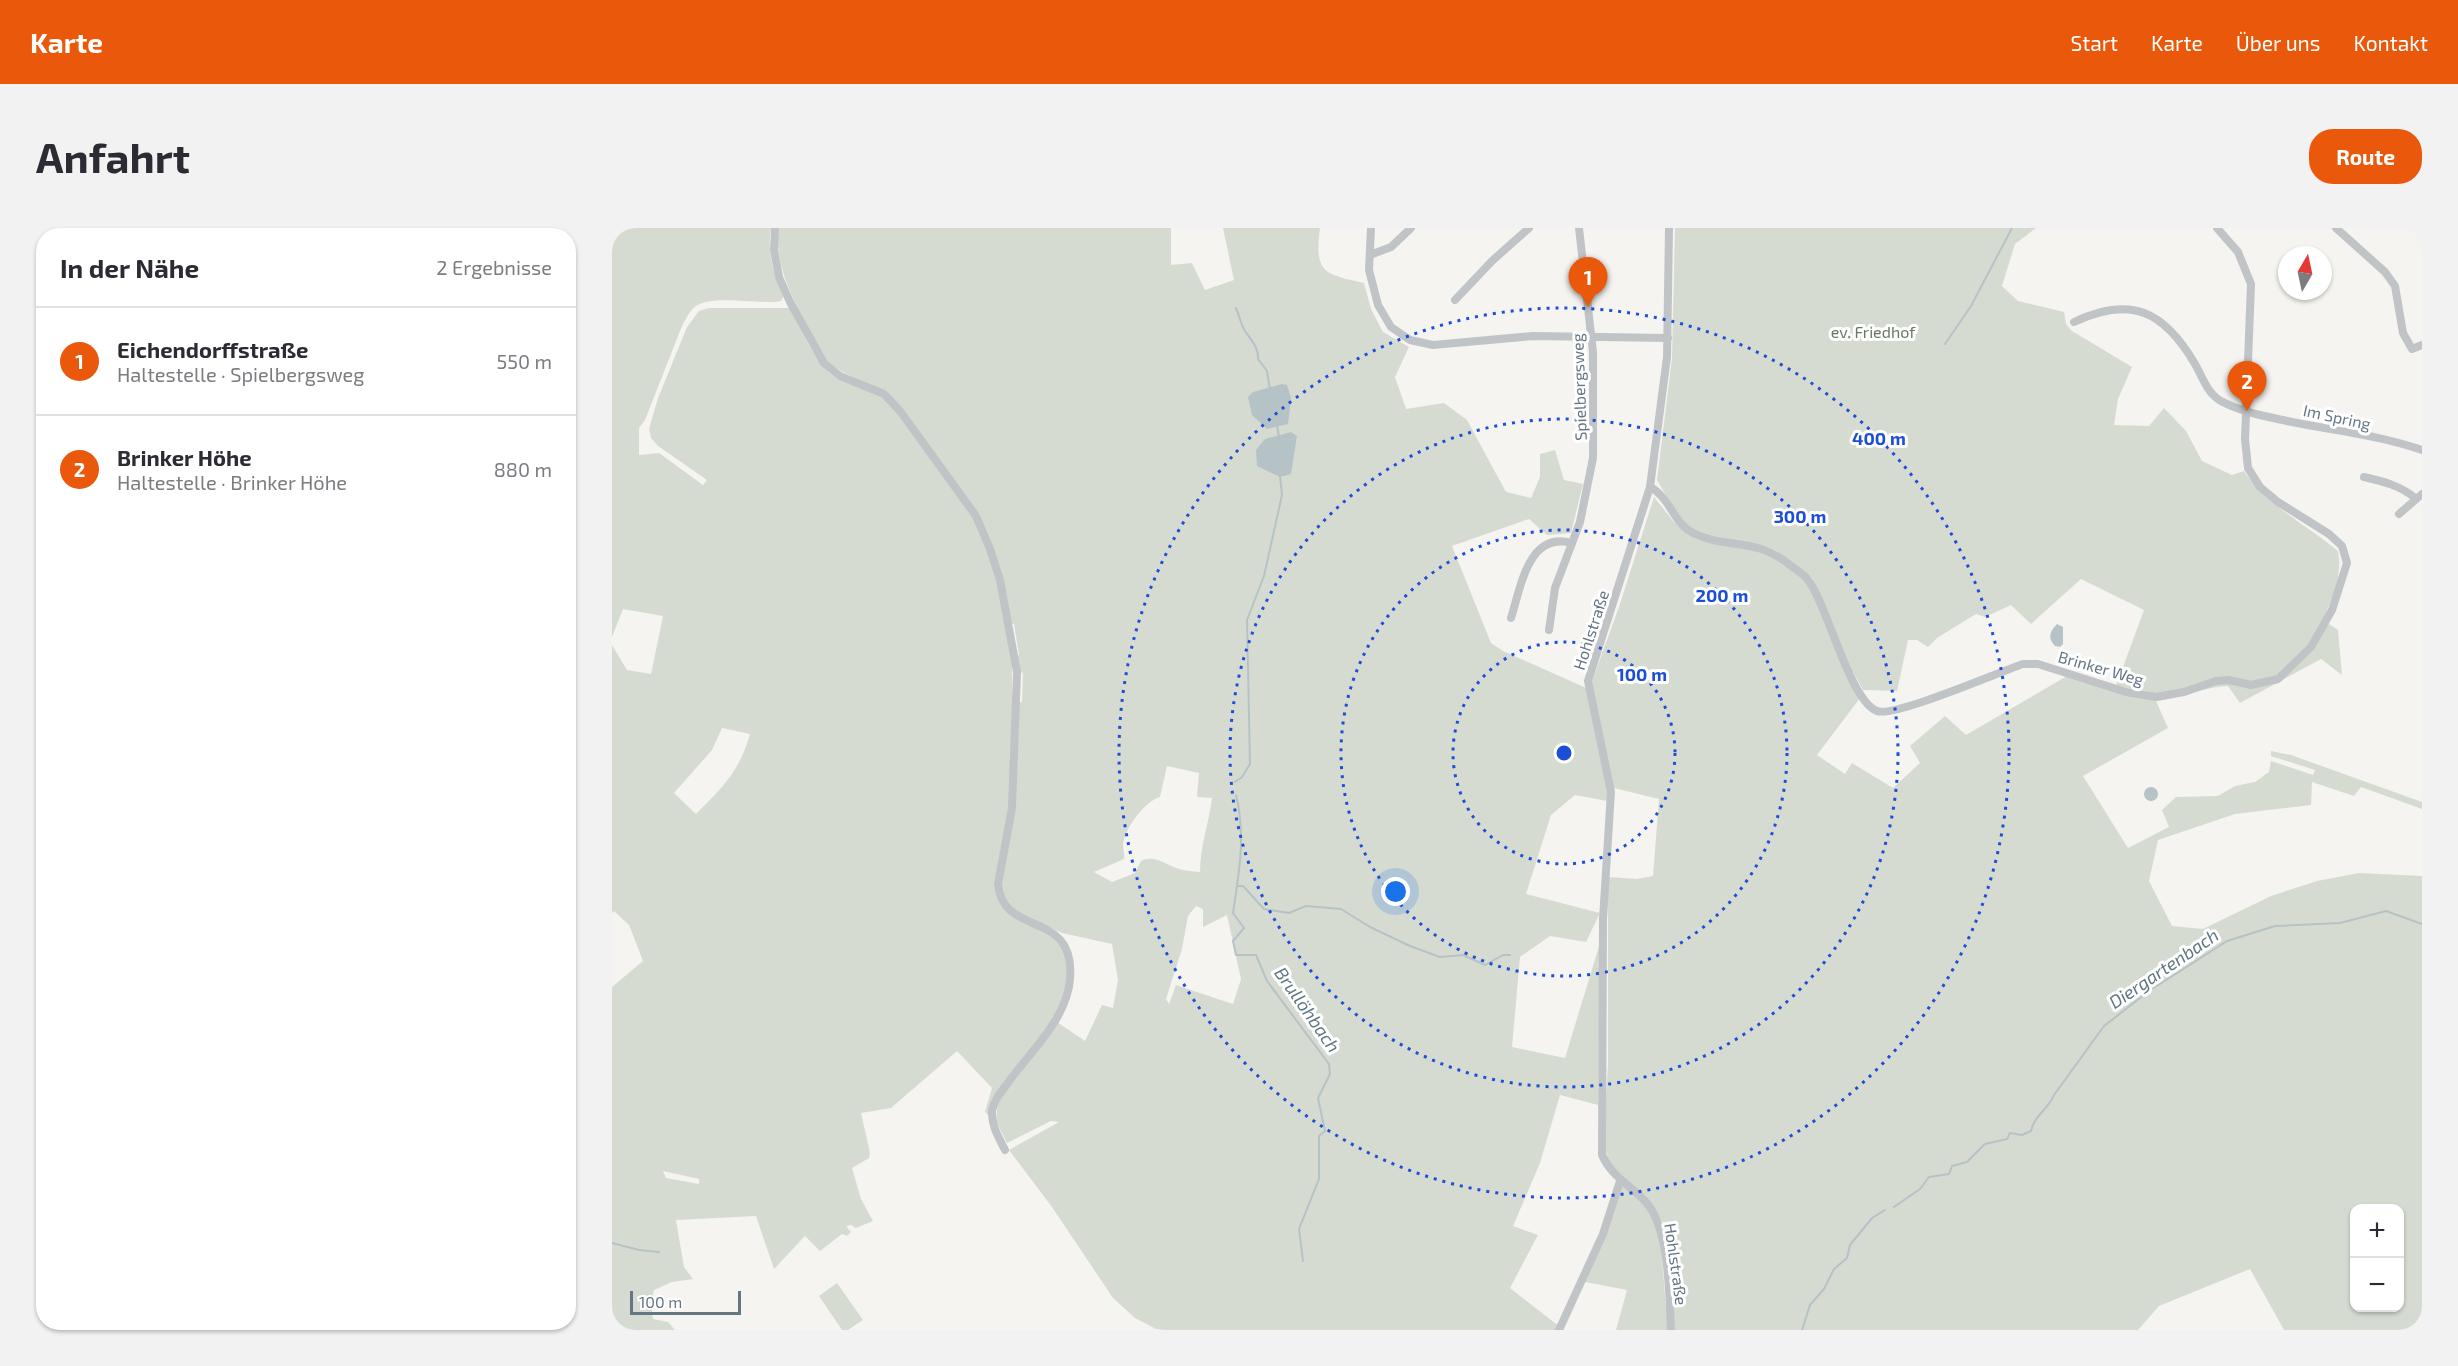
<!DOCTYPE html>
<html lang="de">
<meta charset="utf-8">
<style>
:root{--surface:#fff;--page:#f2f2f3;--text:#2b2b33;--muted:#7c7c81;--line:#e1e1e2;--accent:#ea580c}
body{margin:0;font-family:"Exo 2",sans-serif;background:var(--page);color:var(--text)}
.controls{position:absolute;right:18px;bottom:18px;display:grid;overflow:hidden;border-radius:12px;box-shadow:0 2px 4px #0004}
.controls button{width:54px;height:54px;display:grid;place-items:center;padding:0;border:0;border-bottom:2px solid var(--line);background:var(--surface);color:var(--text);font:30px sans-serif}
.compass{position:absolute;left:1666px;top:18px;width:54px;height:54px;border-radius:50%;background:var(--surface);box-shadow:0 2px 4px #0004;rotate:9deg}
.scale{position:absolute;left:18px;bottom:15px;width:111px;box-sizing:border-box;padding-left:6px;border:3px solid #647682;border-top:0;font-size:16px;line-height:21px;white-space:nowrap;color:#647682;-webkit-text-stroke:4px #fff;paint-order:stroke}
.you{position:absolute;left:784px;top:664px;width:21px;height:21px;margin:-15px;border:4px solid #fff;border-radius:50%;background:#1a73e8;box-shadow:0 0 0 9px #1a73e833}
.badge{display:grid;place-items:center;width:39px;height:39px;border-radius:50%;background:var(--accent);color:#fff;font-size:20px;font-weight:700}
.pin{position:absolute;translate:-50% -50px;filter:drop-shadow(0 2px 3px #0008)}
.pin::after{content:'';position:absolute;top:32px;width:21px;height:18px;background:inherit;clip-path:polygon(0 0,100% 0,50% 100%)}
.list{margin:0;padding:0;list-style:none}
h2{display:flex;justify-content:space-between;align-items:center;height:78px;margin:0;padding:0 24px;font-size:26px}
h2 small{font-size:20px;font-weight:400;color:var(--muted)}
.list li{display:grid;grid-template-columns:39px 1fr auto;gap:18px;align-items:center;box-sizing:border-box;height:108px;padding:0 24px;border-top:2px solid var(--line)}
.list b{display:block;font-size:22px;white-space:nowrap}
.list p{margin:0;font-size:20px;white-space:nowrap;color:var(--muted)}
.list em{font-size:20px;font-style:normal;color:var(--muted)}
.map{position:relative;flex:none;width:1810px;height:1102px;overflow:hidden;border-radius:24px}
header{display:flex;align-items:center;gap:36px;box-sizing:border-box;height:84px;padding:0 30px;background:var(--accent);color:#fff}
header strong{font-size:28px}
nav{display:flex;gap:33px;margin-inline-start:auto;font-size:21px}
.intro{display:flex;align-items:center;justify-content:space-between;box-sizing:border-box;height:144px;padding:0 36px}
h1{margin:0;font-size:42px}
.button{padding:15px 27px;border-radius:24px;background:var(--accent);color:#fff;font-size:21px;font-weight:700}
main{display:flex;gap:36px;padding:0 36px}
aside{flex:1;background:var(--surface);border-radius:24px;box-shadow:0 2px 4px #0004}
.map>svg:first-child{display:block}
</style>
<header>
<strong>Karte</strong>
<nav><a>Start</a><a>Karte</a><a>Über uns</a><a>Kontakt</a></nav>
</header>
<div class="intro"><h1>Anfahrt</h1><a class="button">Route</a></div>
<main>
<aside>
<h2>In der Nähe<small>2 Ergebnisse</small></h2>
<ul class="list">
<li><span class="badge">1</span><div><b>Eichendorffstraße</b><p>Haltestelle · Spielbergsweg</p></div><em>550 m</em></li>
<li><span class="badge">2</span><div><b>Brinker Höhe</b><p>Haltestelle · Brinker Höhe</p></div><em>880 m</em></li>
</ul>
</aside>
<div class="map">
<svg width="1810" height="1102" viewBox="0 0 1810 1102">
<rect width="100%" height="100%" fill="#f5f4f1"/>
<g fill="#d6dbd2" fill-rule="evenodd">
<path d="M0,0h159c-4,24 2,46 13,67l-3,6c-22,4 -68,-7 -85,5 -7,5 -10,13 -14,20l-37,94 -6,8v27l20,-2 44,32 4,-5 -49,-34 -7,-8 -2,-9 9,-31 29,-71 12,-16 10,-3h81c14,25 31,73 63,76l4,-5c-10,-5 -20,-9 -28,-17 -7,-7 -12,-19 -17,-28 -19,-34 -37,-66 -34,-106h393v37l21,-2 13,27 29,-10 -11,-52h97c-6,45 4,46 44,55l7,26 12,23 26,15 -14,30 11,32 38,-6 23,17 39,72 25,6 9,-21v-23l15,-4 9,30 19,4 -12,49 -24,2 -18,-16 -77,27 39,97 12,8 90,40 -1,-10 27,-74 35,-110 20,25 16,12 81,20 35,26 22,31 -16,-33 -37,-28 -83,-19 -13,-13 -22,-38 15,-122 3,-130h361l-21,16 -13,42 16,15 46,11 2,12 6,7 60,36 -14,32 -4,26 35,1 15,-18 22,23 16,30 30,14 12,-4c24,35 62,54 94,80 5,25 -6,46 -15,69l15,10 4,45 -21,-16 -81,44 -12,-17c-24,1 -47,11 -71,15l-6,-9 -35,-6 28,-76 -63,-31 -50,45 -20,-19 -26,12 -9,-3 -39,24 -9,9 -11,-7h-9l-11,51 -34,-1 -10,-18 -10,-2 17,28 -43,57 28,19 7,-11 41,25 27,-25 -10,-17 35,-30 21,19 101,-59 57,19 32,6 12,27 -85,48 45,72 41,-21 -7,-17 14,-13 42,-1 17,-10 20,-4 14,-10 2,-11 42,14 2,-5 -44,-14v-5l20,4 131,47v7l-61,-22 -7,9 -42,-14 -1,23 -76,9 -77,26 -9,41 23,45 31,3 68,-33 46,-15 42,-8 63,3v454h-138l-34,-61 -91,37 -21,24h-465l-10,-107 -15,-23 -35,-29 -10,-27 5,-79v-188l29,2 16,-3 6,-77 -45,-11 -7,13 -32,-6 -24,20 -25,79 74,19 -14,29 -36,-6 -30,21 -8,90 53,11 35,-115 -2,162 -38,-10 -20,68 -27,63 25,9 -28,53 54,42h-398l-10,-1 -21,-11 -22,-20 -61,-91 -43,-57 50,-28 -8,-1 -44,22 -11,-22 2,-20 59,-79 28,19 17,-36 11,3 5,-28 -6,-36 -50,-11 -25,-11c6,4 15,9 19,14 16,19 16,66 -4,81v3l-60,79 -4,16 -3,-3 7,-24 -35,-37 -66,57 -30,5 9,40 -1,5 -17,10 9,31 12,22 -17,7 -5,-3 -5,1 5,6 -4,4 -5,-2 -22,17 -15,-15 -31,33 -18,-53 -80,4 8,47 9,12 -21,3 -18,8 -3,13 2,16 15,3 7,8h-63v-343l31,-26 -14,-36 -15,-14 -2,2v-268l15,25 24,4 12,-58 -40,-7 -11,28zM393,394l9,2 5,31 -8,3zM400,439l11,6 -1,29h-10zM110,500l28,6c-11,38 -27,53 -54,80l-22,-21 38,-43zM555,538l32,7 -2,24 15,1c-3,25 -12,48 -12,74 -7,-1 -14,-1 -21,-3 -13,-4 -24,-15 -38,-8l-6,12 -23,9 -18,-10 30,-13c1,-5 -1,-9 -1,-14 1,-16 22,-44 37,-48zM584,678l7,3v18l24,-12 14,64 -8,25 -57,-19 -7,19 -3,-5 16,-50 6,-33zM51,943l36,8v5l-33,-6zM1742,980h46v100h-46z"/>
<path d="M1010,956l22,19 16,32 8,95h-52l11,-40 -42,-8z"/>
<path d="M225,1055l26,37 -15,10h-6l-23,-34z"/>
</g>
<g fill="#b5c3c6">
<path d="M670,156l5,1 4,13 -3,26 -21,5 -15,-14 -4,-18 5,-5z"/>
<path d="M679,204l6,4 -6,38 -11,3 -23,-11 -1,-16 9,-11z"/>
<path d="M1445,396l6,3v17l-3,3 -5,-1c-8,-8 -5,-15 2,-22z"/>
<circle cx="1539" cy="566" r="7"/>
</g>
<g fill="none" stroke-linecap="round" stroke-linejoin="round">
<g stroke="#b5c3c6" stroke-width="2">
<path d="M624,80c3,7 5,17 9,23 6,9 14,17 13,28l9,12 3,19"/>
<path d="M1333,116l26,-38 41,-78"/>
<path d="M665,197l2,12"/>
<path d="M623,554l7,-5 8,-13 -3,-144 17,-44 18,-81 -2,-19"/>
<path d="M624,567c10,40 3,78 -3,118l11,15 -11,13 3,14h20l11,26 62,83 1,10 -12,24 7,33 -6,5v43l-20,50 4,32"/>
<path d="M626,658h5l21,23 25,4 17,-7 35,3 29,18 40,19 30,11 23,-2 22,10 18,-10h7"/>
<path d="M1282,979l26,-18 9,-12 20,-3 3,-8 15,-4 18,-18 22,-5 3,-6 12,2 9,-4c4,-17 17,-21 23,-36l50,-69 45,-35 78,-50 48,-15 65,-3 46,-12 36,13"/>
<path d="M0,1015l27,7 20,2"/>
<path d="M1190,1102l8,-25 14,-16 10,-20 13,-11 3,-13 22,-27 13,-8"/>
</g>
<g stroke="#c0c4c7" stroke-width="8">
<path d="M163,0l-1,22 5,27 11,25 34,61 16,13 44,18 16,17 76,105 14,33 10,31 17,92 -5,136 -14,76c5,55 78,24 72,95 -3,39 -38,71 -60,101 -7,10 -16,19 -18,31 -1,14 7,27 13,39"/>
<path d="M759,0l-2,42 9,35 13,22 19,13 23,5 100,-9 135,2"/>
<path d="M1057,0l-2,129 -17,130 -62,194 23,111 -8,127 -1,236c10,22 27,29 43,46 25,27 24,93 26,129"/>
<path d="M1724,0l49,44 10,14 8,47 9,16 10,-4"/>
<path d="M758,27l21,-8 20,-19"/>
<path d="M843,72l37,-39 37,-33"/>
<path d="M1462,94c57,-27 90,-11 121,42 8,14 12,29 26,37 20,11 44,15 66,20 44,9 92,14 135,29"/>
<path d="M1752,249c18,4 38,9 52,22"/>
<path d="M1038,259c20,10 23,36 43,46 35,17 61,3 97,32 6,5 14,9 18,15 19,23 41,120 69,131 16,7 122,-39 146,-47h15l88,28 30,5 28,-5 32,-11 13,-1 22,5 27,-6 33,-32 21,-37 15,-47 -5,-17 -13,-12 -51,-32 -18,-15 -12,-19 -3,-29 6,-155 -13,-32 -21,-24"/>
<path d="M1787,286l23,-20"/>
<path d="M899,390c10,-31 17,-87 61,-75"/>
<path d="M937,402l6,-42 25,-66 13,-64v-106l-14,-124"/>
<path d="M947,1102l44,-96 17,-53"/>
</g>
</g>
<g fill="none" stroke="#1d4ed8" stroke-width="3" stroke-dasharray="3 6">
<circle cx="952" cy="525" r="111"/>
<circle cx="952" cy="525" r="223"/>
<circle cx="952" cy="525" r="334"/>
<circle cx="952" cy="525" r="445"/>
</g>
<g text-anchor="middle" stroke-width="6" stroke-linejoin="round" paint-order="stroke">
<g font-size="16" fill="#687962" stroke="#fff">
<text x="1261" y="110">ev. Friedhof</text>
</g>
<g font-size="16" fill="#647682" stroke="#fff">
<text transform="translate(967 159) rotate(-92)" y="6">Spielbergsweg</text>
<text transform="translate(1725 189) rotate(12)" y="6">Im Spring</text>
<text transform="translate(979 402) rotate(-72)" y="6">Hohlstraße</text>
<text transform="translate(1489 440) rotate(16)" y="6">Brinker Weg</text>
<text transform="translate(1064 1036) rotate(82)" y="6">Hohlstraße</text>
</g>
<g font-size="18" font-style="italic" fill="#5f787f" stroke="#fff">
<text transform="translate(1552 741) rotate(-34)" y="6">Diergartenbach</text>
<text transform="translate(695 782) rotate(55)" y="6">Brullöhbach</text>
</g>
</g>
<circle cx="952" cy="525" r="9" fill="#1d4ed8" stroke="#fff" stroke-width="3"/>
<g font-size="18" text-anchor="middle" font-weight="bold" fill="#1d4ed8" stroke="#fff" stroke-width="6" stroke-linejoin="round" paint-order="stroke">
<text x="1267" y="217">400 m</text>
<text x="1188" y="295">300 m</text>
<text x="1110" y="374">200 m</text>
<text x="1030" y="453">100 m</text>
</g>
</svg>
<div class="controls">
<button>+</button>
<button>−</button>
</div>
<svg class="compass" viewBox="-18 -18 36 36"><path d="M0-13l5 13h-10z" fill="#e53935"/><path d="M0 13l5-13h-10z" fill="#7c7c81"/></svg>
<div class="scale">100 m</div>
<div class="you"></div>
<div class="pin badge" style="left:976px;top:79px">1</div>
<div class="pin badge" style="left:1635px;top:183px">2</div>
</div>
</main>
